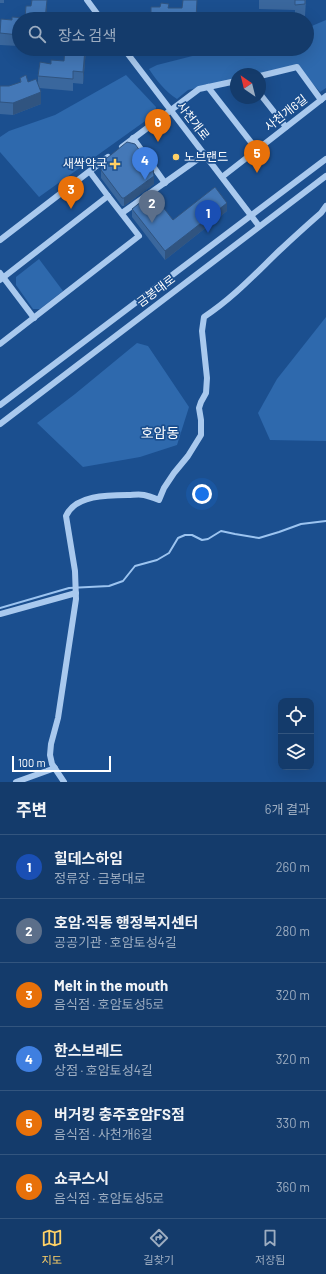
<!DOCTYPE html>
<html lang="ko">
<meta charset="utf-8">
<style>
:root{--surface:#143b6b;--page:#1d4271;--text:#f1f3f6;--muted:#9dadc1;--line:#33557e;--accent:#ffd166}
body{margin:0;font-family:Barlow,"Noto Sans KR",sans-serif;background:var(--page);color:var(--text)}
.controls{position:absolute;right:12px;bottom:12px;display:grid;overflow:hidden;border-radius:8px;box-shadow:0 4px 16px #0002}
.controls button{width:36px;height:36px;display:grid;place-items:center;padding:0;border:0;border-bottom:1px solid var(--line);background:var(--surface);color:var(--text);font:20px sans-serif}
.compass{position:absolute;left:230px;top:68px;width:36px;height:36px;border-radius:50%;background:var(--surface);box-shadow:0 4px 16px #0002;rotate:325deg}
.scale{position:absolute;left:12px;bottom:10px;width:99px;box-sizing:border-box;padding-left:4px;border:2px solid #fff;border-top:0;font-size:11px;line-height:14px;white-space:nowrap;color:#fff;-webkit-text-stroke:3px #1b4f8f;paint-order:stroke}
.you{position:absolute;left:202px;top:494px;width:14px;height:14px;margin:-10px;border:3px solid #fff;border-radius:50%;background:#1a73e8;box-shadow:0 0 0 6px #1a73e833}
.badge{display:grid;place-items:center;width:26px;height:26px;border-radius:50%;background:var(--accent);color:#fff;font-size:13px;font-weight:700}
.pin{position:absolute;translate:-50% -33px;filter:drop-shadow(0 1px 2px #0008)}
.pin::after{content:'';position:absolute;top:21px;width:14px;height:12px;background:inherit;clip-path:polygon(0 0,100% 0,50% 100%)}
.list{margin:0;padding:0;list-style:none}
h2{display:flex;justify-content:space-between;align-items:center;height:52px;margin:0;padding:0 16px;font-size:17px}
h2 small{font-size:13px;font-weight:400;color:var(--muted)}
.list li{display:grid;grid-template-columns:26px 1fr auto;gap:12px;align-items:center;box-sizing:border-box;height:64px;padding:0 16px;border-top:1px solid var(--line)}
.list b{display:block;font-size:15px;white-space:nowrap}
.list p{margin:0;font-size:13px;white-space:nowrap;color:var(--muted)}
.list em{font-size:13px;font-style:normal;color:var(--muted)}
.icon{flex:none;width:22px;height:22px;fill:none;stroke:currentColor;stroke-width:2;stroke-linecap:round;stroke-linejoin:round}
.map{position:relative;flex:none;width:326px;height:782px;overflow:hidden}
.search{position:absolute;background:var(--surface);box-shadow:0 4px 16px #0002;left:12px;right:12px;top:12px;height:44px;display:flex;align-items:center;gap:10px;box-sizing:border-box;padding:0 14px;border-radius:22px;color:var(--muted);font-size:15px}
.sheet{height:436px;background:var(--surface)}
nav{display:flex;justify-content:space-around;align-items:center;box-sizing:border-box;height:56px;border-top:1px solid var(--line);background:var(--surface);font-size:11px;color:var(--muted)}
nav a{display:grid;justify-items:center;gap:2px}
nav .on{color:var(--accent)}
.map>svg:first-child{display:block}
</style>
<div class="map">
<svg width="326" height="782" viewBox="0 0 326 782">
<rect width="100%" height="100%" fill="#1b4f8f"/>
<g fill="#2e69ad">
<path d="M326,20v68l-6,4 -23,-26 -40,8h-21v5l-48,11 -11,9c-12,-8 -20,-18 -28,-30l8,-4 63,-16h87v-21z"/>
<path d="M126,75l30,32 -1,7 -116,83 -39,-45v-15l9,-6 46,-16z"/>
<path d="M39,259l24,32 -23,18h-7l-17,-24v-8z"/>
<path d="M326,317v124l-56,-1 -12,-27 19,-34z"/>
<path d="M137,343l11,3 41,61 -12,38 -37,12 -57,10 -46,-44 38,-29z"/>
</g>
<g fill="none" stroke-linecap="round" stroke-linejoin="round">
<path stroke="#9cc4f0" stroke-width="2" d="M0,608l69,-20 40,-2 14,-5 12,-15 22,-6 12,-7 9,-15 7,-3h7l10,5 6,-1 13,-8 14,3 24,4 20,-6 22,-8 25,-3"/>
<g stroke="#a9c9ee" stroke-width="6">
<path d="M87,0l14,19"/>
<path d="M124,49l135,177"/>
<path d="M260,76l37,-9 24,33"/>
<path d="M208,87l49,63"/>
<path d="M260,94l26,33"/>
<path d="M133,138l32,45"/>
<path d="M122,147l77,-58 37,-8"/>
<path d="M90,172l18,24"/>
<path d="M222,177l104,-81"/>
<path d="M122,213l83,-59"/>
<path d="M0,240l108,-83"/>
<path d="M0,273l34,45"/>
<path d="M0,280l108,-84 31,40 -139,108"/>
<path d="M0,405l326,-246"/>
<path d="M0,424l326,-248"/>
<path d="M0,614l76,-21"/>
<path d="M16,782l39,-14"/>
<path d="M64,782l-12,-18 -2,-9 1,-11 7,-26 18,-119 -1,-28 -9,-55c9,-21 42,-21 62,-21 5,0 11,-1 16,0 5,1 10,3 15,5l5,-12 10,-15 14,-17 13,-21v-15l-2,-12 2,-6 5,-9 1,-15 -5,-47 2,-14c29,-19 51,-43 76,-67 13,-12 27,-25 41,-37l5,-7"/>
</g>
</g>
<g fill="#3a679d">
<rect x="0" y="0" width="4" height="3"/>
<path d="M32,0h15l-1,19h-27v27l-19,-1v-14l1,-12 11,1v-3l13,1 1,-12h5z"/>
<path d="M259,0h47l-1,16h-10v-6l-36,-1z"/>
<path d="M70,49h16l-3,35 -10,-1v8l-34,-3 2,16 -28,11 -13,-1v-28h9l11,-3v-5l18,9v-11l13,-12 13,-3z"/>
<path d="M101,170l53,14 -30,22h-2l-21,-28z"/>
<path d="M132,209l41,11 54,-9 -62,49 -33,-43z"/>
</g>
<g fill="#305480">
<path d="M47,0v7l-1,12h-1z"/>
<path d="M85,49h1v2l-3,33v-12z"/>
<path d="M41,92v12l-28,11v-12z"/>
<path d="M154,176v8l-30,22v-8z"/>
<path d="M227,203v8l-62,49v-9z"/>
</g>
<g fill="#4478b7" stroke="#305480">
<path d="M32,0h15l-2,19h-26v16l-19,-2 1,-14 11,1v-3l13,1 1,-12h5z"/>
<path d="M183,0h14l-1,19h-45v-12h9l1,-4 8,1 -1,4h14z"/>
<path d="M295,0h10v4l-10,1z"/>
<path d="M65,49h20l-2,23 -10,-1v8l-35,-3 2,-14 11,2v-4l13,1z"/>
<path d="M26,75l2,7 8,-3 5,13 -28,11 -13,-1v-16h9l12,-4 -1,-4z"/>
<path d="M127,142l8,2 18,25 1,7 -30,22h-2l-21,-28 1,-8z"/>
<path d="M215,187l12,16 -62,48 -33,-42 20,-16 21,27z"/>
</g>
<g fill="#ffd166" stroke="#1b4f8f" stroke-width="1.5">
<circle cx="176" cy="157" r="4"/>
<path d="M113 158h4v4h4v4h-4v4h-4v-4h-4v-4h4z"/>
</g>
<g text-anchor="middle" stroke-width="3.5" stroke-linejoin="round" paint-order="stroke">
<g font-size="12" fill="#fff" stroke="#1b4f8f">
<text transform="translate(286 113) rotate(-38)" y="4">사천개6길</text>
<text transform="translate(193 121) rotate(52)" y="4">사천개로</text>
<text transform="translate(156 291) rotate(-37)" y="4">금봉대로</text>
</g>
<g font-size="12" fill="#fff" stroke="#1b4f8f" text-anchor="start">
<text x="184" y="161">노브랜드</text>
<text x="107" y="168" text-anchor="end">새싹약국</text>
</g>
<g font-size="14" fill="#fff" stroke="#1b4f8f">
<text x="160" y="438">호암동</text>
</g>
</g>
</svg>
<div class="controls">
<button><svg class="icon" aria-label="locate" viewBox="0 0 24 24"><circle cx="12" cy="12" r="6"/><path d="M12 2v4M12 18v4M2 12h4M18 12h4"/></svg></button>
<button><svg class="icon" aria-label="layers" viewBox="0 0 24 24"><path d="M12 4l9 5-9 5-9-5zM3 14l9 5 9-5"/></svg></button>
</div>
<svg class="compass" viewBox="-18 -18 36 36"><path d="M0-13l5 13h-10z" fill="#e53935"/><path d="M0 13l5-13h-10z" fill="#9dadc1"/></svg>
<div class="scale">100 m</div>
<div class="you"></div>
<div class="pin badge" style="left:208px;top:233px;background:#1a4fb4">1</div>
<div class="pin badge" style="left:152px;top:223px;background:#5c6f8a">2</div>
<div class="pin badge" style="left:71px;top:209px;background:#e8710a">3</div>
<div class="pin badge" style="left:145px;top:180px;background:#3f7fe0">4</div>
<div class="pin badge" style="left:257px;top:173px;background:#e8710a">5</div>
<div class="pin badge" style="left:158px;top:142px;background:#e8710a">6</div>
<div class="search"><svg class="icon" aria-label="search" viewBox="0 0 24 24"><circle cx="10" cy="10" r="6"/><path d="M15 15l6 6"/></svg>장소 검색</div>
</div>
<section class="sheet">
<h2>주변<small>6개 결과</small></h2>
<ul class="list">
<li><span class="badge" style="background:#1a4fb4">1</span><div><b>힐데스하임</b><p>정류장 · 금봉대로</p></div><em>260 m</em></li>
<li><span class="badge" style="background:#5c6f8a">2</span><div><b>호암·직동 행정복지센터</b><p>공공기관 · 호암토성4길</p></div><em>280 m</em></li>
<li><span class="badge" style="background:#e8710a">3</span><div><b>Melt in the mouth</b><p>음식점 · 호암토성5로</p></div><em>320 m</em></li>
<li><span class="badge" style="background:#3f7fe0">4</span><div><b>한스브레드</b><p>상점 · 호암토성4길</p></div><em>320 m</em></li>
<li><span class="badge" style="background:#e8710a">5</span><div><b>버거킹 충주호암FS점</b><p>음식점 · 사천개6길</p></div><em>330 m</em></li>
<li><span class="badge" style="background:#e8710a">6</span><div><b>쇼쿠스시</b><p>음식점 · 호암토성5로</p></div><em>360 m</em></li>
</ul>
</section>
<nav>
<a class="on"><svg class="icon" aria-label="map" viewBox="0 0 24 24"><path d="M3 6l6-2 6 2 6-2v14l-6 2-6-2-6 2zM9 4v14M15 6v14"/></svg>지도</a>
<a><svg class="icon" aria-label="directions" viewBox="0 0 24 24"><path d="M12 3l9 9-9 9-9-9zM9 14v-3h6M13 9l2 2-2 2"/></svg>길찾기</a>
<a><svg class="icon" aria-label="saved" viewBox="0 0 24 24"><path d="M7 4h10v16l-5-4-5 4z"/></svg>저장됨</a>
</nav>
